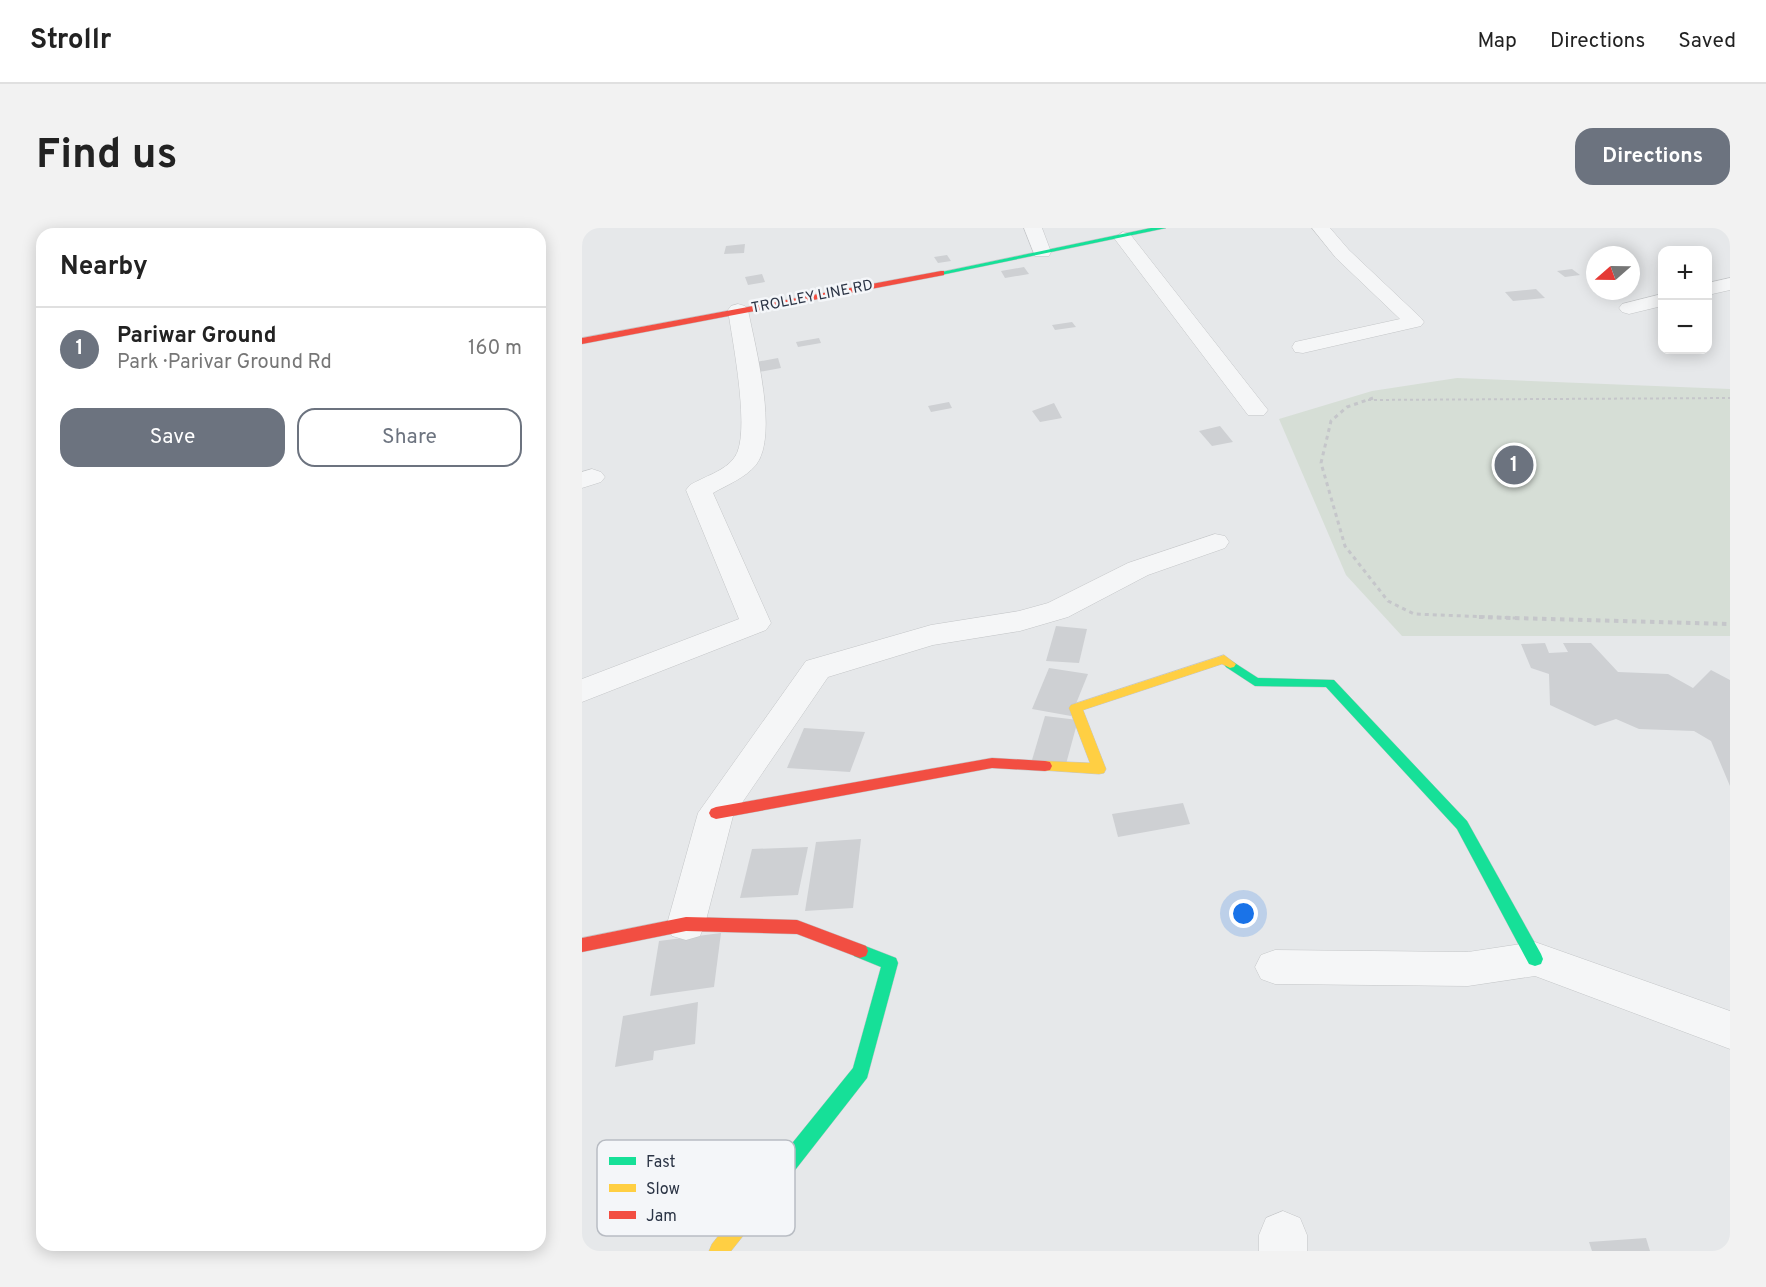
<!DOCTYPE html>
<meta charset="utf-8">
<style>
:root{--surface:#fff;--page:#f2f2f2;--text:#222;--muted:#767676;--line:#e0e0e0;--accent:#6c737f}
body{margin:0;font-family:Overpass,sans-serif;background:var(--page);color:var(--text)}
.controls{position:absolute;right:18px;top:18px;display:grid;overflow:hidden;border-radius:12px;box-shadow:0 3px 15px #0003}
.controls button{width:54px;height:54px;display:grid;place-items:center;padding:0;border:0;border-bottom:2px solid var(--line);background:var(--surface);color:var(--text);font:30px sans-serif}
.compass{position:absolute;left:1004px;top:18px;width:54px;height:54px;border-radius:50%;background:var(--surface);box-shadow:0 3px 15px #0003;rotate:250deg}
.you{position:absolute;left:662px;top:686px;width:21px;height:21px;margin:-15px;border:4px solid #fff;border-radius:50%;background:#1a73e8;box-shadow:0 0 0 9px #1a73e833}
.badge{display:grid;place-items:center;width:39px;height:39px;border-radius:50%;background:var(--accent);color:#fff;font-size:20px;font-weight:700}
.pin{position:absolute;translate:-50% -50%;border:3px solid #fff;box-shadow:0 2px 6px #0006}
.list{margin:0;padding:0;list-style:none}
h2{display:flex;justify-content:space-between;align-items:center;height:78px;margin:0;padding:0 24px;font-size:26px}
h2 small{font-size:20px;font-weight:400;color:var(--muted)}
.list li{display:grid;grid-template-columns:39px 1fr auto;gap:18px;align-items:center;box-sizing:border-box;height:84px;padding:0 24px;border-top:2px solid var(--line)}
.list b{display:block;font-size:22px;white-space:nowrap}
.list p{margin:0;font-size:20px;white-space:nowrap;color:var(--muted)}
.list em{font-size:20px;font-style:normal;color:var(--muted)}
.actions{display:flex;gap:12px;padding:18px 24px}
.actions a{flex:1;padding:14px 0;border:2px solid var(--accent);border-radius:18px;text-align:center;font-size:21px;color:var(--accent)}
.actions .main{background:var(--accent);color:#fff}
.map{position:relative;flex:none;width:1148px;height:1023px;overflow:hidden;border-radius:18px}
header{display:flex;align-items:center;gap:36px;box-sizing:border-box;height:84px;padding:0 30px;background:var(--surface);border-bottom:2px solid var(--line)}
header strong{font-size:28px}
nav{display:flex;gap:33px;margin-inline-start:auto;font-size:21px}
.intro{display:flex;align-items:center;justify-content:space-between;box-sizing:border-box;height:144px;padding:0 36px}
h1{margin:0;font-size:42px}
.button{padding:15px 27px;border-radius:18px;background:var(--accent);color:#fff;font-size:21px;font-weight:700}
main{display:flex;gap:36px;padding:0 36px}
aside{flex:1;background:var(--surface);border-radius:18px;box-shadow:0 3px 15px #0003}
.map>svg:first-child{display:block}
</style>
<header>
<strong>Strollr</strong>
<nav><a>Map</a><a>Directions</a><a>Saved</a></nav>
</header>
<div class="intro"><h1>Find us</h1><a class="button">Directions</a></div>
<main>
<aside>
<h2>Nearby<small></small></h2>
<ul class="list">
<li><span class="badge">1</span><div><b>Pariwar Ground</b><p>Park · Parivar Ground Rd</p></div><em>160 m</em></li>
</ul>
<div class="actions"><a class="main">Save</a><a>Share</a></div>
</aside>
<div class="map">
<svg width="1148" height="1023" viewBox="0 0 1148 1023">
<rect width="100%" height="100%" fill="#e6e8ea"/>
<path fill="#d6ded6" d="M875,150l273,11v247h-328l-56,-61 -67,-156 93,-28z"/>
<g fill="#ced0d3">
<path d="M163,16l-1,9 -20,1 2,-8z"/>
<path d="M365,27l4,6 -13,2 -4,-6z"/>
<path d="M442,39l5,7 -24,4 -4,-7z"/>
<path d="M990,41l8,6 -15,2 -8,-6z"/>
<path d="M180,46l3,8 -17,3 -3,-8z"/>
<path d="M954,61l9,9 -32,3 -8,-9z"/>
<path d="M490,94l4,5 -21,3 -3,-5z"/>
<path d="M237,110l2,5 -23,4 -2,-5z"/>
<path d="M196,130l3,10 -22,4 -3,-10z"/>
<path d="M367,174l3,6 -21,4 -3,-6z"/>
<path d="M472,175l8,15 -22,4 -8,-11z"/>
<path d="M638,198l13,16 -21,4 -13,-15z"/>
<path d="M474,398l31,3 -8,34 -33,-2z"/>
<path d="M963,415l4,10 19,-1 -5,-9h28l27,29 50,2 25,14 18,-18 19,10v106l-19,-45 -17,-10 -55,-2 -23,-10 -21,7 -45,-21 -1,-31 -18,-6 -10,-24z"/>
<path d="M467,440l39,6 -17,42 -39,-7z"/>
<path d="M463,488l33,4 -12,44 -34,-4z"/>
<path d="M222,500l61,4 -15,40 -63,-4z"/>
<path d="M601,575l7,21 -72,13 -6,-23z"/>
<path d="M279,611l-8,69 -48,3 11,-69z"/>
<path d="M226,619l-10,48 -58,3 12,-49z"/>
<path d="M139,705l-7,54 -64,9 9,-55z"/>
<path d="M116,774l-3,42 -41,7 -1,9 -38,7 8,-51z"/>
<path d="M1064,1010l4,13h-58l-3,-9z"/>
</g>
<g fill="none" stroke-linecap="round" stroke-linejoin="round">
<defs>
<g id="street">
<path d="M442,0h18l9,24 -2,4h-14z"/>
<path d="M730,0h18l19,22 72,68 3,4 -3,4 -118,27 -8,-1 -3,-5 3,-5 105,-23 -64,-61z"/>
<path d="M541,4l7,2 134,171 4,5 -4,5h-16l-134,-177z"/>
<path d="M1148,50v12l-22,5v-12z"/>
<path d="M1080,66v12l-33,8 -7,-2 -3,-4 3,-4z"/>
<path d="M156,76l7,2 3,4c7,36 31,125 8,155 -11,13 -29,20 -43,28l58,130 -5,7 -184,72v-23l157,-60 -53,-129 4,-5c13,-8 35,-14 44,-27 18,-21 -2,-119 -6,-148l3,-4z"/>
<path d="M10,241l9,3 4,5 -4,5 -19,6v-16z"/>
<path d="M633,306l10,2 4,6 -4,6 -77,27 -80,42 -48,14 -87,14 -105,32 -95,139 -28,108 -5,12 -14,4 -14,-4 -5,-12 31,-111 108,-152 125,-36 88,-14 29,-8 80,-40z"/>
<path d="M953,714l195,69v38l-195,-73 -67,10 -193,-2 -14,-5 -6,-12 6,-12 14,-5 193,2z"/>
<path d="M701,983l17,7 7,17v16h-48v-16l7,-17z"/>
</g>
<g id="fast">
<path d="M569,0h15l-225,47 -4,-2z"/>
<path d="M648,432l28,18 76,2 133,141 74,133 2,5 -2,5 -6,2 -6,-2 -72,-135 -131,-142 -71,-1 -29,-19 -2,-3z"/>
<path d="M278,716l36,14 2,5 -31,115 -93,119 -7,2 -7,-2 -2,-7 2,-7 93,-115 28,-101 -27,-11 -2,-5 2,-5z"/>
</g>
<g id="slow">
<path d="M642,427l12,9 -2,3 -4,1 -8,-4 -139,46 23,59 -2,4 -5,1 -59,-4 -2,-4 2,-4 5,-1 45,2 -21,-55 2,-3z"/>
<path d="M185,953l7,2 2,7 -2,7 -43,54h-22l3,-7 48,-61z"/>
</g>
<g id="jam">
<path d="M359,43h3v4l-362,69v-6z"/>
<path d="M410,530l53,3 5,1 2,4 -2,4 -5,1 -53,-3 -276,51 -5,-2 -2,-4 2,-4 5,-2z"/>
<path d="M104,689l111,3 69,26 2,5 -2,5 -6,2 -63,-24 -111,-3 -104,21v-14z"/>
</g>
</defs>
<use href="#street" stroke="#c4c6c8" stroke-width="1"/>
<use href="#fast" stroke="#c4c6c8" stroke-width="1"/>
<use href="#slow" stroke="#c4c6c8" stroke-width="1"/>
<use href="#jam" stroke="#c4c6c8" stroke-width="1"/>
<path stroke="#c5c6ca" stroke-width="2" stroke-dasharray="3 3" stroke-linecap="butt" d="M786,172l362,-2"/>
<path stroke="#c5c6ca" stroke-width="3" stroke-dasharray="4 4" stroke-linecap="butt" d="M791,170l-26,9 -16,14 -10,42 24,83 43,55 26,13 101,4"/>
<path stroke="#c5c6ca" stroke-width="4" stroke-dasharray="4.5 4.5" stroke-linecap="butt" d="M897,389l251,7"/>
<use href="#street" fill="#f5f6f7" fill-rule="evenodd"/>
<use href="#fast" fill="#16e098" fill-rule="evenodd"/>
<use href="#slow" fill="#ffcf43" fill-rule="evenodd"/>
<use href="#jam" fill="#f24e42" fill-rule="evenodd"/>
</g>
<g text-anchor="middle" stroke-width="5" stroke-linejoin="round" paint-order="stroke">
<g font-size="15" fill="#2b3445" stroke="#f4f6f9">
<text transform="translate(230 68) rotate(-11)" y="5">TROLLEY LINE RD</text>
</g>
</g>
<rect x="15" y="912" width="198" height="96" rx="9" fill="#f4f6f9" stroke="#b8bcc3" stroke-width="1.5"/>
<rect x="27" y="929" width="27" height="8" fill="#16e098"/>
<rect x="27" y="956" width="27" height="8" fill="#ffcf43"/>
<rect x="27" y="983" width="27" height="8" fill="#f24e42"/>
<g font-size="16" fill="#2b3445">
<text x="64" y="939">Fast</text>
<text x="64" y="966">Slow</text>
<text x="64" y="993">Jam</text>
</g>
</svg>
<div class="controls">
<button>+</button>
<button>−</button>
</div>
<svg class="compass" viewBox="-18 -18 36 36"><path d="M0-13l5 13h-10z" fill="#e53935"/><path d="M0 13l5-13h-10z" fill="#767676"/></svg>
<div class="you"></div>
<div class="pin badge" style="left:932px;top:237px">1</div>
</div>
</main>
